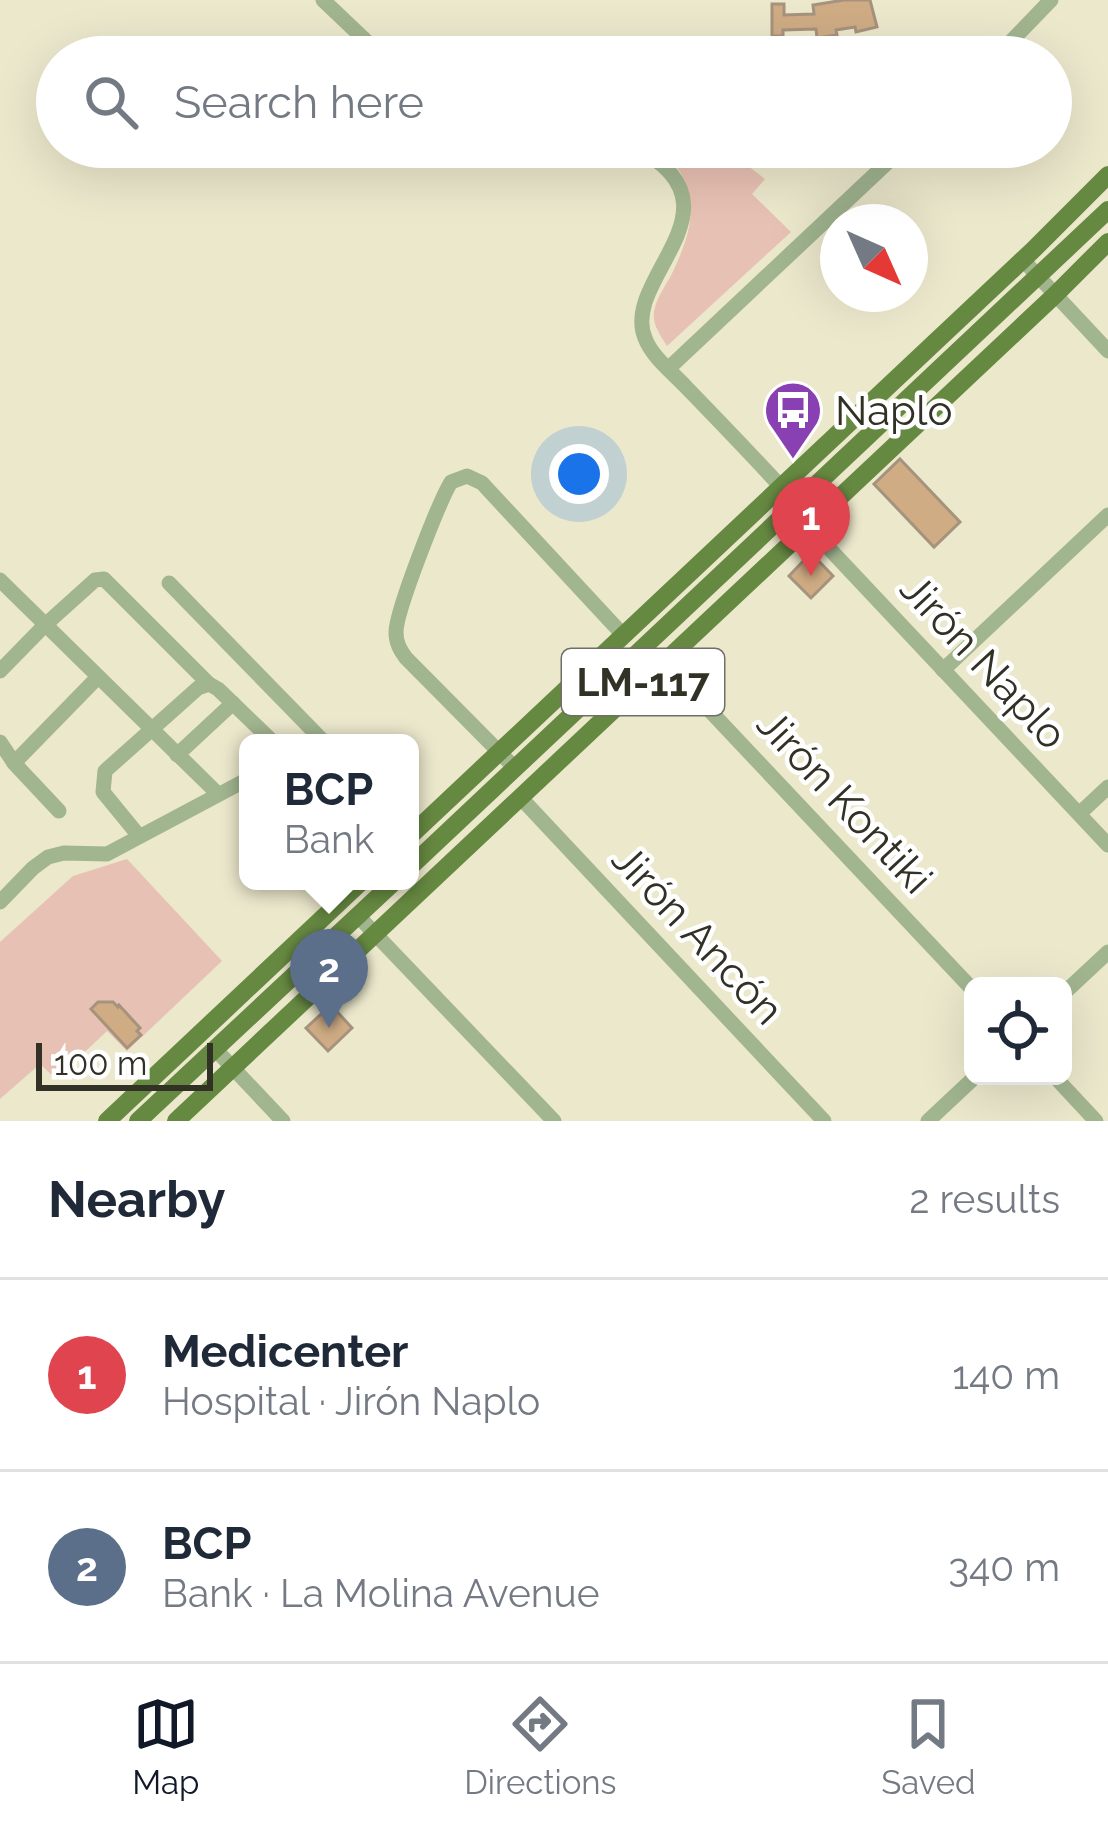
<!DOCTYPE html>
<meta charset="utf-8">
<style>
:root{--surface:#fff;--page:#f2f2f3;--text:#1f2937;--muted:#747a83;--line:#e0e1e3;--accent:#111827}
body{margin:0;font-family:Raleway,sans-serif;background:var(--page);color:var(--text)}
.controls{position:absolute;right:36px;bottom:36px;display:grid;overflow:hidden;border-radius:18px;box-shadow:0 12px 48px #0002}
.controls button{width:108px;height:108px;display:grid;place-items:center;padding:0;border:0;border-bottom:3px solid var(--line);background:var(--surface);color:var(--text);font:60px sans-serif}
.compass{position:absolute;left:820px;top:204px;width:108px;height:108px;border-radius:50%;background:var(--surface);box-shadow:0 12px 48px #0002;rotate:135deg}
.scale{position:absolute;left:36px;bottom:30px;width:177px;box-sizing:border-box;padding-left:12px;border:6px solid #323126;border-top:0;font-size:33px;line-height:42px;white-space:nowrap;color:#323126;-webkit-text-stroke:9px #fff;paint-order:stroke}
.you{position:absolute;left:579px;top:474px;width:42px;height:42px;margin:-30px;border:9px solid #fff;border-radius:50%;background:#1a73e8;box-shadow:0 0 0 18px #1a73e833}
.badge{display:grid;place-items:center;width:78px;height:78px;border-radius:50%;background:var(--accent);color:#fff;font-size:39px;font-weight:700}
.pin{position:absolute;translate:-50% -99px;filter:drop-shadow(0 3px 6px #0008)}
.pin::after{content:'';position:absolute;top:63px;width:42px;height:36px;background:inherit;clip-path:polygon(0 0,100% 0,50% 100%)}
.popup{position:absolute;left:239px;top:734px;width:180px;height:156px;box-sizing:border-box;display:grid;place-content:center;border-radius:18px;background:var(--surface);filter:drop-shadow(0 3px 9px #0005);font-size:39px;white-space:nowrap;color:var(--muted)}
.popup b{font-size:45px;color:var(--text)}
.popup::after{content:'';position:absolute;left:50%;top:100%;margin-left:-24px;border:24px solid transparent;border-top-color:var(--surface)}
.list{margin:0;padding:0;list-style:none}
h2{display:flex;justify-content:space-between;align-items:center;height:156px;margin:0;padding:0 48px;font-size:51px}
h2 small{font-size:39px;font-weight:400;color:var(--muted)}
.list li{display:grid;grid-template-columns:78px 1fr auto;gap:36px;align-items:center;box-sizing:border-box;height:192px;padding:0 48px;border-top:3px solid var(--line)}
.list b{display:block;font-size:45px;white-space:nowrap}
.list p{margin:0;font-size:39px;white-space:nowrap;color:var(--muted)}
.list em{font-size:39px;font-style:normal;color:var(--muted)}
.icon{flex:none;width:66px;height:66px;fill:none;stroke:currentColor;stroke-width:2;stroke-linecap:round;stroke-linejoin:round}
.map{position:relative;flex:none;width:1108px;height:1121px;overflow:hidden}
.search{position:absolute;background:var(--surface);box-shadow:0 12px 48px #0002;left:36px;right:36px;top:36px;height:132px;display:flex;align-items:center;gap:30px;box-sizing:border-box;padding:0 42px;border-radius:66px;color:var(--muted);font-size:45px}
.sheet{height:540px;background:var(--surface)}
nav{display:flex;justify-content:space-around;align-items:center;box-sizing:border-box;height:168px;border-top:3px solid var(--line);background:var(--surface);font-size:33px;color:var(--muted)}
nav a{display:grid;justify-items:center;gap:6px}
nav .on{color:var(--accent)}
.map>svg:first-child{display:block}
</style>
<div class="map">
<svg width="1108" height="1121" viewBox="0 0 1108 1121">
<rect width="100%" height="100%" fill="#ece8cc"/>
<g fill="#e7c1b3">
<path d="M655,147h72l8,14 8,1 22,17 -13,15 39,38 -124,114c-7,-11 -15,-22 -13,-35 3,-16 15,-29 21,-44 22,-47 26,-87 -20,-120z"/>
<path d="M127,859l95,102 -95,90 -20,-20 -51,48 -16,-15 -40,35v-157l73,-66z"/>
</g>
<g fill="#cfac84" stroke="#a6937e" stroke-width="3">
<path d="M844,0h26l7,27 -21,5 -1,-5 -19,3 1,5 -20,3 -1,-9 -33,1v6h-11v-32h12v11l30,-1 -1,-9z"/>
<path d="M900,459l60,63 -26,25 -60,-63z"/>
<path d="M811,553l22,23 -22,22 -22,-22z"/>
<path d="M98,1002h15l5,5 1,-2 21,23 -3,3 4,4 -14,13 -36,-39z"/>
<path d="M331,1005l21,23 -24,23 -22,-23z"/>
</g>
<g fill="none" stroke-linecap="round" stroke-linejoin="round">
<g stroke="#a1b58f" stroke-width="15">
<path d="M323,0l60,57"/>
<path d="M345,57l18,-19"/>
<path d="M571,57h104"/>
<path d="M838,57c27,-6 51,-17 76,0"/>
<path d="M996,57l55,-57"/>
<path d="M635,147c116,60 -15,131 10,191 7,19 27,34 41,49 32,33 64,66 95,100"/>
<path d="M1023,260l85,91"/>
<path d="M669,368l235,-221"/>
<path d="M808,526l300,319"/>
<path d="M0,580l218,214"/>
<path d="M169,583l156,160"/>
<path d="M664,662l309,328"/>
<path d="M943,670l165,-155"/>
<path d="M0,671l45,-46 50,-45 9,-1 105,105"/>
<path d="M0,742l14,21 45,48"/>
<path d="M177,755l56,-52"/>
<path d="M14,763l84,-86"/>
<path d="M516,769l-110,-111c-6,-8 -10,-15 -10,-26 0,-21 43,-130 55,-150l16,-6 15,7 142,153"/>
<path d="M520,797l304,324"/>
<path d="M1079,814l29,-27"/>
<path d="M139,836l-36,-44 2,-21 93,-83 11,-4 9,5 56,54"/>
<path d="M0,902l33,-34 15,-11 16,-4 43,1 141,-75"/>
<path d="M358,916l196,205"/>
<path d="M1063,994l45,-42"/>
<path d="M215,1049l68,72"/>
<path d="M1054,1076l42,45"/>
<path d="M928,1121l48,-45"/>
</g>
<g stroke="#668941" stroke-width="18">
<path d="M410,836l622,-585 76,-76"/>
<path d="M410,867l698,-657"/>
<path d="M107,1121l255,-240"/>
<path d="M138,1121l257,-240"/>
<path d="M176,1121l879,-826 53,-53"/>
</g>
</g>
<defs>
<symbol id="bus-pin" viewBox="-11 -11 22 30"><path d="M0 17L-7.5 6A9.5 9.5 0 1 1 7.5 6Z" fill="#8840b3" stroke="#fff"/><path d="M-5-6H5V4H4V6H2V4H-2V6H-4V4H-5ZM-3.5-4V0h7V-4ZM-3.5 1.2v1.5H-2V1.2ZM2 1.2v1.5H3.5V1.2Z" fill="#fff"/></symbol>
</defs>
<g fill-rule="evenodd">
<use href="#bus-pin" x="760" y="377" width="66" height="90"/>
</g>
<g text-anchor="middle" stroke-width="9" stroke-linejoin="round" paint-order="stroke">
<rect fill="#fff" stroke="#706f67" stroke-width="3" x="562" y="649" width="162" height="66" rx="9"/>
<g font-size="39" font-weight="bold" fill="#323126">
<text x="643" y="696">LM-117</text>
</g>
<g font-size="42" fill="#323126" stroke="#fff" text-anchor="start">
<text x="835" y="425">Naplo</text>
</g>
<g font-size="42" fill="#323126" stroke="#fff">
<text transform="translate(984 661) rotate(47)" y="15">Jirón Naplo</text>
<text transform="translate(845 801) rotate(47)" y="15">Jirón Kontiki</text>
<text transform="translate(698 934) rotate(47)" y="15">Jirón Ancón</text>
</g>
</g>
</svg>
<div class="controls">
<button><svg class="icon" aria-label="locate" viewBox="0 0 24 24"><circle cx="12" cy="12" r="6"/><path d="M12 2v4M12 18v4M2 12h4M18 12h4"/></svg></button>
</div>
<svg class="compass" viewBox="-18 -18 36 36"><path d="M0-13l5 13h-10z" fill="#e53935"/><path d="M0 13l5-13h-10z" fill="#747a83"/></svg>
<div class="scale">100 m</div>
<div class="you"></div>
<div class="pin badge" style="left:811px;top:576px;background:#e0444e">1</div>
<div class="pin badge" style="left:329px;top:1028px;background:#5c6f8a">2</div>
<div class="popup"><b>BCP</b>Bank</div>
<div class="search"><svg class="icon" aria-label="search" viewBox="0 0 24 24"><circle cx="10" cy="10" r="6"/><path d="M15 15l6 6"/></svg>Search here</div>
</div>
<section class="sheet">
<h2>Nearby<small>2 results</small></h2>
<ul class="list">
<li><span class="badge" style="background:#e0444e">1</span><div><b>Medicenter</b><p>Hospital · Jirón Naplo</p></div><em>140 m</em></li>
<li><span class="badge" style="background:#5c6f8a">2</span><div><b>BCP</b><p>Bank · La Molina Avenue</p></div><em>340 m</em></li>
</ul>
</section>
<nav>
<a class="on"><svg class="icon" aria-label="map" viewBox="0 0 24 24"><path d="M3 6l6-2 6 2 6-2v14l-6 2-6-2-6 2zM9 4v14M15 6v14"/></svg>Map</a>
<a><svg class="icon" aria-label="directions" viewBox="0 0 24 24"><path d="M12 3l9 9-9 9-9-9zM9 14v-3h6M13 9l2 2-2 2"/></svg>Directions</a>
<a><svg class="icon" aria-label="saved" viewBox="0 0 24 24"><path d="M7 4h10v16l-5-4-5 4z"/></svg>Saved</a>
</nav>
